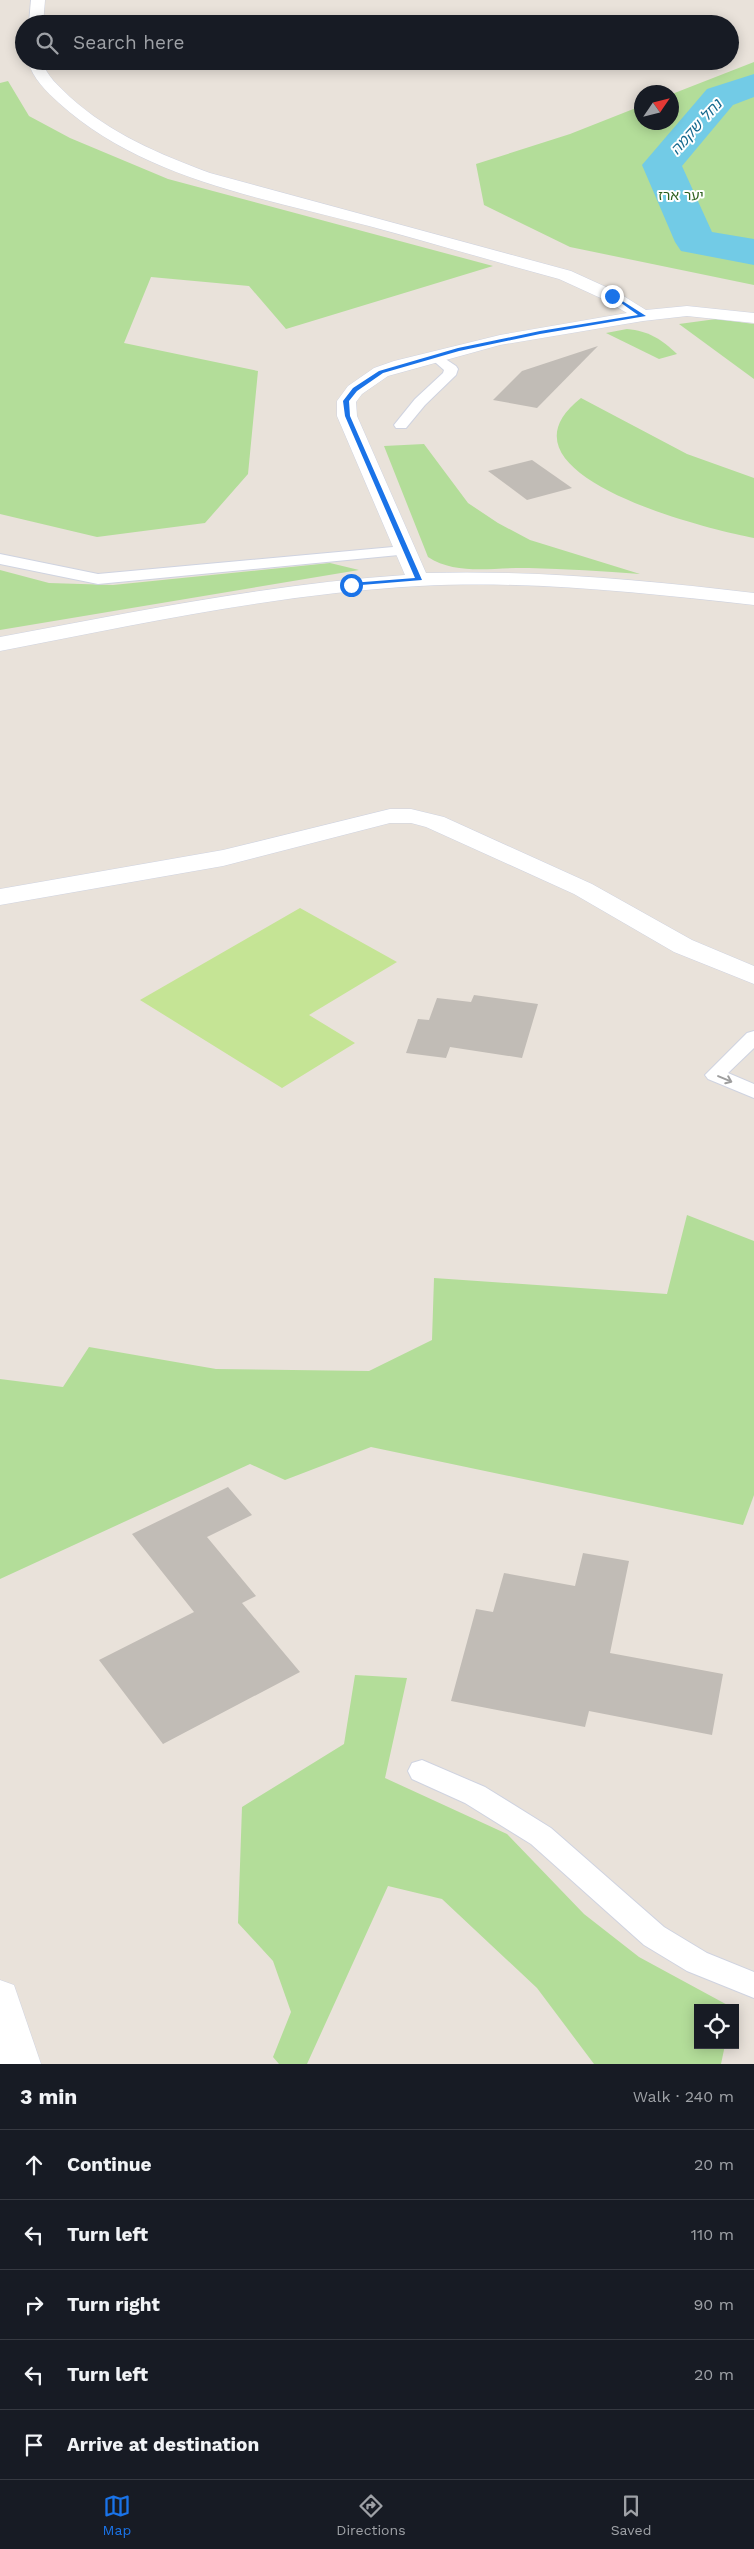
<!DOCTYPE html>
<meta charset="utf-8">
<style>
:root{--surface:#171b24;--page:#20242c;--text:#f1f3f6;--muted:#9ea1a6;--line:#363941;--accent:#1a73e8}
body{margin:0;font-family:"Work Sans","Noto Sans Hebrew",sans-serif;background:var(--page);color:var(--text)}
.controls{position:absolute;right:15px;bottom:15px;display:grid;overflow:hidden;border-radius:0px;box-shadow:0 2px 12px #0003}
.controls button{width:45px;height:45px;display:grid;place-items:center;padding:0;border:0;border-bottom:1px solid var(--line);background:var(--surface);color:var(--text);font:25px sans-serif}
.compass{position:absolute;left:634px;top:85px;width:45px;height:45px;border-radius:50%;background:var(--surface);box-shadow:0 2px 12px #0003;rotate:55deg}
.stop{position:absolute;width:15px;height:15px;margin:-11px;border:4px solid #1a73e8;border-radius:50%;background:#fff}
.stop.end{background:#1a73e8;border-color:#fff;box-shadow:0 1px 5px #0008}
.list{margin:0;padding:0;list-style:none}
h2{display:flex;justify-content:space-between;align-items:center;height:65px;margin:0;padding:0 20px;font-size:21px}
h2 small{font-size:16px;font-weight:400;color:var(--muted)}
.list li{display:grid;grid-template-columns:32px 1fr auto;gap:15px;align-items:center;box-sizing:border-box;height:70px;padding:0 20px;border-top:1px solid var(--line)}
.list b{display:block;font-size:19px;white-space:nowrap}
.list em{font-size:16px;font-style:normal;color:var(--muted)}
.icon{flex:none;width:28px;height:28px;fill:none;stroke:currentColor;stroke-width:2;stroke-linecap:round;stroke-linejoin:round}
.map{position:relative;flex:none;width:754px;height:2064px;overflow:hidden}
.search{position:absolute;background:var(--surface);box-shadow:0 2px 12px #0003;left:15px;right:15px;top:15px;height:55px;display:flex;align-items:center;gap:12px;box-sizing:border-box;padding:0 18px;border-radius:28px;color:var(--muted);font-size:19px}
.sheet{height:415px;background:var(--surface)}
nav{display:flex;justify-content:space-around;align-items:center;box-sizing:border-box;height:70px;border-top:1px solid var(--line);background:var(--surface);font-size:14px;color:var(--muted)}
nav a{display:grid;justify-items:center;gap:2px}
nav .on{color:var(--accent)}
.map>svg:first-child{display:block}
</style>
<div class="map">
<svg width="754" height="2064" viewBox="0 0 754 2064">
<rect width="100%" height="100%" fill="#e9e2da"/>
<g fill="#b3dd99">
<path d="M754,62v223l-184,-38 -86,-42 -8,-41 94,-30 71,-28 1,16h30v-28z"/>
<path d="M8,81l21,35 41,22 98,41 325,87 -207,63 -37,-43 -98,-9 -27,66 134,28 -10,103 -43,49 -108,14 -97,-23v-431z"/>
<path d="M716,319l38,5v55l-75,-55z"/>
<path d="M627,329c22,2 34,10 50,25l-18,5 -53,-26z"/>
<path d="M581,398l106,56 67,24v60c-48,-9 -270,-64 -173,-140z"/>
<path d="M424,444l44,59 30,20 32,17 110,34c-37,-3 -74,-5 -111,-6 -34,-1 -72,8 -101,-11l-44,-111z"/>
<path d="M330,563l29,7 -359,60v-60l49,13 64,2z"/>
<path d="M687,1215l67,26v254l-11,30 -372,-78 -86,33 -35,-16 -250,115v-200l63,8 26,-40 127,22 153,2 63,-31 2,-62 233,16z"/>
<path d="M355,1675l52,3 -22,100 122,56 77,80 55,43 94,51h-35v37h27l-4,19h-127l-57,-76 -95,-89 -54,-13 -81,178h-28l-6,-7 18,-45 -18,-51 -35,-38 4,-116 102,-63z"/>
</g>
<path fill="#c5e495" d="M300,908l97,54 -88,53 46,28 -73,45 -142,-88z"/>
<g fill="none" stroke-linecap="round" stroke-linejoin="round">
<path fill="#72cbe6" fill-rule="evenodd" d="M754,74v23l-21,8 -51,61 30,66 42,7v26l-73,-14 -6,-9 -33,-77 65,-76z"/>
</g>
<g fill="#c1bcb6">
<path d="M598,346l-61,62 -44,-8 29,-29z"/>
<path d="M532,460l40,28 -45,12 -39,-29z"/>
<path d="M474,995l64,9 -16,54 -72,-11 -4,11 -40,-5 12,-34 11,1 8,-22 34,4z"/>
<path d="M228,1487l24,28 -45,22 49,59 -14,7 58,69 -137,72 -64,-84 95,-48 -62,-78z"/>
<path d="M583,1553l46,8 -19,92 113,21 -11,61 -123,-24 -4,16 -134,-26 25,-92 17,3 11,-39 71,13z"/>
</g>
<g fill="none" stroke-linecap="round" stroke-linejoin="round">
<defs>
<g id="service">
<path d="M435,352l21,14 2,3 -2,6 -31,30 -19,23h-10l-2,-3 21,-26 28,-26 1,-3 -16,-14z"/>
<path d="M404,546l8,5 -3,3 -311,30 -98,-20v-10l98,20z"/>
<path d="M754,1031v17l-26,25 26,11v14l-46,-19 -3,-4 42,-42z"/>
<path d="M422,1760l63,27 66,41 113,99 43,26 47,19v26l-67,-27 -43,-26 -113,-101 -66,-41 -53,-24 -4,-8 4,-8z"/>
</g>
<g id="minor">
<path d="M31,0h14l-2,24h-14z"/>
<path d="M28,61h14c5,16 17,25 28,36 41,37 89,57 140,76l361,98 46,21 29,18 41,-4 67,7v10l-67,-7 -44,5 -143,24 -112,31 -26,18 -6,8 1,14 69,157c110,-3 219,7 328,20v12c-111,-12 -223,-25 -335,-19 -142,8 -280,38 -419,65v-14c134,-25 268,-53 405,-62l-68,-159v-15l11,-15 26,-18 20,-7 106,-26 127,-22 -22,-13 -46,-21c-63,-17 -127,-36 -190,-53 -106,-28 -226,-47 -310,-123 -13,-12 -26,-24 -31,-42z"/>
<path d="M390,809h21l33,8 148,67 100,56 62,26v18l-80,-32 -100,-58 -148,-67 -15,-4h-21l-167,43 -223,39v-16l223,-39z"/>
<path d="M0,1980l14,5 27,79h-41z"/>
</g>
</defs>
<use href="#service" stroke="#cfd3e0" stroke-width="2"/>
<use href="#minor" stroke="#cfd3e0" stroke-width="1"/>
<use href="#service" fill="#fff" fill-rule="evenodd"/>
<use href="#minor" fill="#fff" fill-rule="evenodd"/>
</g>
<defs><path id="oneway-shaft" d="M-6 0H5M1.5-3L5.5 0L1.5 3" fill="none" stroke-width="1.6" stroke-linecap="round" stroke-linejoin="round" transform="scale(1.25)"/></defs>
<use stroke="#9e9e9e" href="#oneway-shaft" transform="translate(725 1079) rotate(23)"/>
<path fill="#1a73e8" d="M610,295h3l33,21 -106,18 -81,17 -76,22 -26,18 -8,10 1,15 72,164 -73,6 2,-3 64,-5 -70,-162 -2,-15 10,-13 26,-17 79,-23 82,-17 98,-16z"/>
<g text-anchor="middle" stroke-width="4" stroke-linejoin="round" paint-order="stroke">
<g font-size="14" fill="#2d5f1d" stroke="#fff">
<text x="681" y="200">יער ארז</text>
</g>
<g font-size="15" font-style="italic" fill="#15698e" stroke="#fff">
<text transform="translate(696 127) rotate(-48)" y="5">נחל שקמה</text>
</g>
</g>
</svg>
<div class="controls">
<button><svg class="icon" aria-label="locate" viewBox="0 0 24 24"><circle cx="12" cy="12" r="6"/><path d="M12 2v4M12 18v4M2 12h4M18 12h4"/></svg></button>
</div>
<svg class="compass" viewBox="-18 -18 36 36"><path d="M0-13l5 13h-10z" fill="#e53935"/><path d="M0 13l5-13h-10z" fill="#9ea1a6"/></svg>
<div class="stop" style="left:351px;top:585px"></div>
<div class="stop end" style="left:612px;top:296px"></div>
<div class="search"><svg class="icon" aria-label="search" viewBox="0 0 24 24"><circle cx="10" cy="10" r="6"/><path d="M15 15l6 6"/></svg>Search here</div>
</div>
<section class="sheet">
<h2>3 min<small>Walk · 240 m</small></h2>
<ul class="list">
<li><svg class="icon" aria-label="ahead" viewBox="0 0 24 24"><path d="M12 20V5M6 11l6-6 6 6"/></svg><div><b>Continue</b></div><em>20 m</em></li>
<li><svg class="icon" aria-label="left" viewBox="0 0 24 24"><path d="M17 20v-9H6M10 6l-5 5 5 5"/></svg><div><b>Turn left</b></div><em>110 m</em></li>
<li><svg class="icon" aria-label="right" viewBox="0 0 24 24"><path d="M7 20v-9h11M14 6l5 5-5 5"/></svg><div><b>Turn right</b></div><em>90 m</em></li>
<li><svg class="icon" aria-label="left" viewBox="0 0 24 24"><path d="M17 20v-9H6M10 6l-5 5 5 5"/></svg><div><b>Turn left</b></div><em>20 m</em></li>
<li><svg class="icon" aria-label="arrive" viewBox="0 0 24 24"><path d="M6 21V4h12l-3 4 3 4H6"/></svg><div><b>Arrive at destination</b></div></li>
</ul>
</section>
<nav>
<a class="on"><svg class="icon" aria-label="map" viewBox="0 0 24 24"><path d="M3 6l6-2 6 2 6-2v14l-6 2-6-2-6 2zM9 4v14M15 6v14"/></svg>Map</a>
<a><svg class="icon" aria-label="directions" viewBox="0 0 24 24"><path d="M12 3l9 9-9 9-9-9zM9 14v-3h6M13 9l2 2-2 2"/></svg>Directions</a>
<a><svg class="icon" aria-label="saved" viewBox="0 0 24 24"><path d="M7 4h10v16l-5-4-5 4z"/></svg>Saved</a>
</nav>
